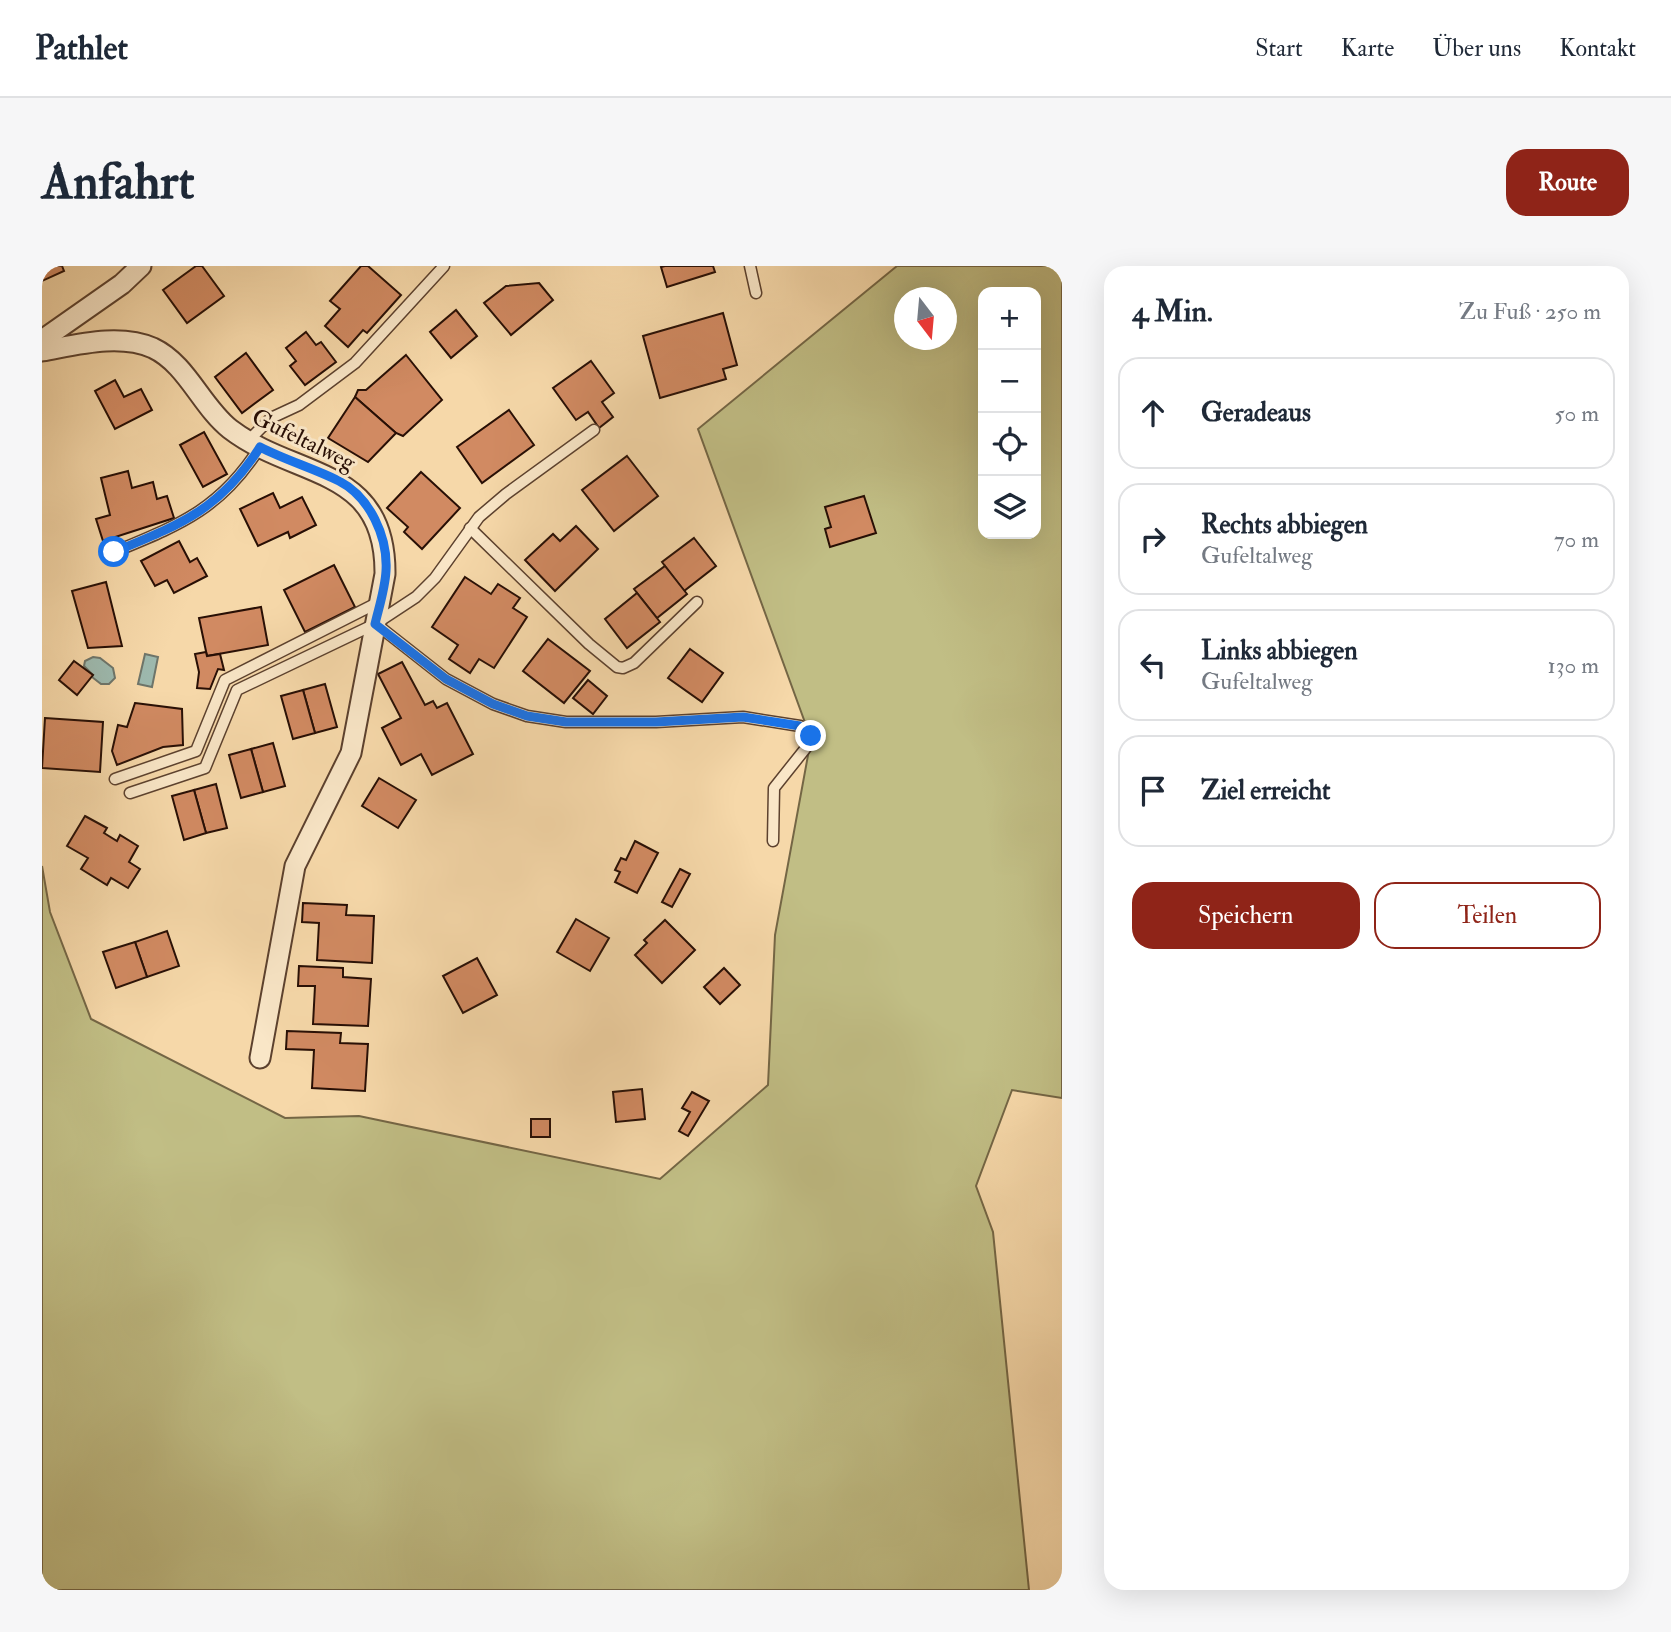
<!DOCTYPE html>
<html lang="de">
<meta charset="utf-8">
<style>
:root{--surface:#fff;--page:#f6f6f7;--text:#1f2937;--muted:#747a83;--line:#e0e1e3;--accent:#8f2418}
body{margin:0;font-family:"IM FELL Double Pica",serif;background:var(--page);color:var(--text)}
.controls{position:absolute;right:21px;top:21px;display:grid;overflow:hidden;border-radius:14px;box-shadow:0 7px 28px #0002}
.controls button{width:63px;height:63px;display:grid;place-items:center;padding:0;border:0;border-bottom:2px solid var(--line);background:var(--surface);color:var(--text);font:35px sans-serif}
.compass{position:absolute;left:852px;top:21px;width:63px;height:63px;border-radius:50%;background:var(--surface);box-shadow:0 7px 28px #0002;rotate:164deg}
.stop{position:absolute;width:21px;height:21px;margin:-16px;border:5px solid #1a73e8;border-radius:50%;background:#fff}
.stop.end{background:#1a73e8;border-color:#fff;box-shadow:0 2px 7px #0008}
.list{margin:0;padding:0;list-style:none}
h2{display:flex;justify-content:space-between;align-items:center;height:91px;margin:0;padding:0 28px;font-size:30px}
h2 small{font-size:23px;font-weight:400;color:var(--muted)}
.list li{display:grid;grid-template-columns:46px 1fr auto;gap:21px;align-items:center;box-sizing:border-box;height:112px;margin:0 14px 14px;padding:0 14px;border:2px solid var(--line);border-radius:21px}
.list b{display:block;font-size:26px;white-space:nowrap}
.list p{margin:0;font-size:23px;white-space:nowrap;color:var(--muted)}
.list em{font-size:23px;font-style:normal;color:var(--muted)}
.actions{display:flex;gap:14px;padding:21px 28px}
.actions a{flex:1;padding:16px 0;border:2px solid var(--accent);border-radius:21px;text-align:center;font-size:24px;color:var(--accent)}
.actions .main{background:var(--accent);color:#fff}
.icon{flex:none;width:38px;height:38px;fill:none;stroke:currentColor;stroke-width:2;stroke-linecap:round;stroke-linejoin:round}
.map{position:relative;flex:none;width:1020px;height:1324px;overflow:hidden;border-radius:21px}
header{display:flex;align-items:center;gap:42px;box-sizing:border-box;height:98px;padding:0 35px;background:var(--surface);border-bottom:2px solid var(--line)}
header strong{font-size:33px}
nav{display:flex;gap:38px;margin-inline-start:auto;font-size:24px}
.intro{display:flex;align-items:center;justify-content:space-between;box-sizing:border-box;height:168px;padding:0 42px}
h1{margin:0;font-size:49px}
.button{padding:18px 32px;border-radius:21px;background:var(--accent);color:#fff;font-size:24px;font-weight:700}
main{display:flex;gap:42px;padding:0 42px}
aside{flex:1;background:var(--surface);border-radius:21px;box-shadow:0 7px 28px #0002}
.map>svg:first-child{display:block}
</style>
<header>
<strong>Pathlet</strong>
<nav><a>Start</a><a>Karte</a><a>Über uns</a><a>Kontakt</a></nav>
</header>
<div class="intro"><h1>Anfahrt</h1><a class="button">Route</a></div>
<main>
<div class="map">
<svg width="1020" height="1324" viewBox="0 0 1020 1324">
<rect width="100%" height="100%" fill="#f6d8a9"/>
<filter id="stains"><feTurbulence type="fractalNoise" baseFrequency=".00286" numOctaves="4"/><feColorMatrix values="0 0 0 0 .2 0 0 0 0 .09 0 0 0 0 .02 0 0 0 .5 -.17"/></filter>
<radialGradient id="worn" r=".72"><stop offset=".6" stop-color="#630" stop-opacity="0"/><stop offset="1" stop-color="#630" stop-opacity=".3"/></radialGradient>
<path fill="#c1be85" stroke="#746645" stroke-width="2" fill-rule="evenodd" d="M855,0h165v832l-50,-8 -36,96 17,46 36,358h-987v-724l8,46 41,107 194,99 74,-2 301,63 108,-94 7,-150 36,-196 -113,-310zM941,26h53v242h-53zM862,32h42v42h-42z"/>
<g fill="#9db9ae" stroke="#6e756a" stroke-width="2">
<path d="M103,388l13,3 -6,30 -14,-3z"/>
<path d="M51,391l7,1 13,10 2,10 -6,6h-8l-9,-7 1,-2 -9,-9 1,-5z"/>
</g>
<g fill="#d18a62" stroke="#280f05" stroke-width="2">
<path d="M0,0h20l2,5 -22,10z"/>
<path d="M154,0h6l22,30 -37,27 -24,-33z"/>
<path d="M319,0h7l33,29 -34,38 -4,-3 -15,17 -23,-21 15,-17 -10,-8z"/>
<path d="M623,0h48l2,6 -48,15 -6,-20z"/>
<path d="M497,17l14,17 -42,35 -27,-32 22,-17z"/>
<path d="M414,44l21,26 -26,22 -21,-26z"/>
<path d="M681,47l14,52 -14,4 3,10 -66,19 -17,-62z"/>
<path d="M264,66l10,13 5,-3 15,20 -31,23 -15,-19 6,-5 -10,-13z"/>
<path d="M204,87l27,37 -31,23 -27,-36z"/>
<path d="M364,89l36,45 -39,36 -7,-3 -41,-36 3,-7h8z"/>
<path d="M549,95l23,32 -12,9 11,15 -14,11 -11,-16 -12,8 -23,-32z"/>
<path d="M73,114l9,17 17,-8 11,21 -37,19 -20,-38z"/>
<path d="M313,131l41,36 -28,29 -40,-24z"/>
<path d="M467,144l25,35 -52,38 -25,-36z"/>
<path d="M162,166l23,42 -24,13 -23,-42z"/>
<path d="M585,190l31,40 -44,35 -32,-41z"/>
<path d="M86,205l4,17 21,-6 4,17 10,-3 7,22 -71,23 -7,-22 14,-4 -9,-37z"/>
<path d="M379,206l39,36 -38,41 -18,-17 4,-5 -21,-19z"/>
<path d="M231,227l7,15 22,-11 14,28 -26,13 -2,-6 -30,14 -18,-37z"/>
<path d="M822,230l12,37 -46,14 -5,-18 6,-2 -6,-20z"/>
<path d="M534,260l22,23 -43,42 -30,-31 28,-26 7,7z"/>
<path d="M652,272l22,28 -32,25 -22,-29z"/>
<path d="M137,275l11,21 7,-4 10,18 -33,17 -7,-13 -12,6 -14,-25z"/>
<path d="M292,299l21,42 -50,25 -21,-42z"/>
<path d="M623,300l22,28 -30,24 -23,-29z"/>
<path d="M423,311l26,17 7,-10 22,14 -7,10 14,9 -33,51 -15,-9 -9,14 -21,-14 9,-14 -26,-18z"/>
<path d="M64,316l16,64 -34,2 -16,-57z"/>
<path d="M595,327l23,29 -33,26 -22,-29z"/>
<path d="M219,341l7,38 -61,11 -8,-38z"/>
<path d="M506,373l42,32 -26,32 -41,-32z"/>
<path d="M648,383l33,24 -21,29 -34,-24z"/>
<path d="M164,386l1,4 13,-2 4,16 -6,-1 -8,20 -13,-1 2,-16 -4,-18z"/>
<path d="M32,395l19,14 -16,20 -18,-15z"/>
<path d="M360,396l23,43 8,-4 4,7 10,-5 26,51 -41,21 -11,-21 -20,11 -19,-37 19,-10 -23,-44z"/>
<path d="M546,414l19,16 -14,18 -20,-16z"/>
<path d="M283,418l12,43 -22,6 -12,-43z"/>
<path d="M261,424l12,43 -22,6 -12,-43z"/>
<path d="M93,437l47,6 1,36 -20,2 -46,18 -5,-14 6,-26 9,2z"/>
<path d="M3,452l58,4 -3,50 -58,-4z"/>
<path d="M231,477l12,43 -22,6 -12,-43z"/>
<path d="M209,483l12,43 -22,6 -12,-43z"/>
<path d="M337,512l37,22 -18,28 -36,-22z"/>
<path d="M174,518l11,44 -21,5 -12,-43z"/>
<path d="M152,524l12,43 -22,7 -12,-44z"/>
<path d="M43,550l22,12 -3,5 13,8 3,-6 18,11 -9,16 11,7 -12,19 -17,-10 -4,7 -26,-16 7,-11 -21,-12z"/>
<path d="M593,575l23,12 -21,40 -22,-11 5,-10 -5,-2 6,-12 5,2z"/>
<path d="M638,603l10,5 -18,33 -10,-5z"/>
<path d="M261,637l44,2 -1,10 28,1 -2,47 -55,-3 2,-37 -17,-1z"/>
<path d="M534,653l33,19 -19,33 -33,-19z"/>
<path d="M623,654l30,30 -33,33 -27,-28 12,-12 -3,-3z"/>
<path d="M125,665l12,35 -32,11 -12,-35z"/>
<path d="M93,676l12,35 -31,11 -13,-36z"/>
<path d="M435,692l20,37 -34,18 -20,-37z"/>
<path d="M257,700l44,2v9l28,2 -3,47 -55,-2 2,-38h-17z"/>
<path d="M682,702l16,17 -20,19 -16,-17z"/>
<path d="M245,765l54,2 -1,10 28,1 -3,47 -53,-3 2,-38 -28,-1z"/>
<path d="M600,823l3,30 -29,3 -3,-30z"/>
<path d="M650,826l17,9 -21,35 -9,-5 11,-19 -8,-4z"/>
<rect x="489" y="853" width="19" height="18"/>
</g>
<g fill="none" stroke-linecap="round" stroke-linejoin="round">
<defs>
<g id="service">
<path d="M708,0l6,27"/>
<path d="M207,174l22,-22 28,-13 56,-42 89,-97"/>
<path d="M428,262l119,116 28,23 6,1 11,-5 63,-61"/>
<path d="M72,286c65,-27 106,-42 146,-105"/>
<path d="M334,358l70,55 47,25 34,12 39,6h90l87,-5 57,9 11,10 -2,8 -35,44 -1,53"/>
<path d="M73,513l81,-28 29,-71 154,-78"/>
<path d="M88,527l75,-25 32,-78 138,-66 41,-27 19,-19 44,-61 27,-23 88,-64"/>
</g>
<g id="minor">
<path d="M0,74l80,-56 19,-18"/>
<path d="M0,85c34,-6 77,-18 111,-3 34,16 48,58 77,81 65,50 156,36 155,145l-34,179 -56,113 -35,192"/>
</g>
</defs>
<use href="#service" stroke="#5c412e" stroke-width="13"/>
<use href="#minor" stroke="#5c412e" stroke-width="23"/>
<use href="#service" stroke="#f9e6c7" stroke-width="10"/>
<use href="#minor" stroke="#f9e6c7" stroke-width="19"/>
</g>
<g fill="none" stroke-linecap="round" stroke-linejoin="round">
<path stroke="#1a73e8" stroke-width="9" d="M72,286c65,-27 106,-42 146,-105 25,13 53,21 79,34 31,16 49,56 47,90 -1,18 -7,36 -11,53l71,55 47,25 34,12 39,6h90l87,-5 57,9 11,10"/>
</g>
<g text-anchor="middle" stroke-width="6" stroke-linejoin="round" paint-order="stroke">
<g font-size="23" fill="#280f05" stroke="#f9e6c7">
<text transform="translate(262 173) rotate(26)" y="8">Gufeltalweg</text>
</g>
</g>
<rect width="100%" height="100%" filter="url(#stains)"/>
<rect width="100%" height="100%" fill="url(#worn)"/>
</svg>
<div class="controls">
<button>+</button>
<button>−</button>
<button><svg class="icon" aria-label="locate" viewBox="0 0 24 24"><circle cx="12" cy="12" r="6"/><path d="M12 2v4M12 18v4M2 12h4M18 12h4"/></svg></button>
<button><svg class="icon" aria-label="layers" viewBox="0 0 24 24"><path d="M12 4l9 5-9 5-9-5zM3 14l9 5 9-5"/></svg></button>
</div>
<svg class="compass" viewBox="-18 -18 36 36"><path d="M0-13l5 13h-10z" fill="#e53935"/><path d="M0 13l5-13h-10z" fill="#747a83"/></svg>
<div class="stop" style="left:72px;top:286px"></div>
<div class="stop end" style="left:769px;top:470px"></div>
</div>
<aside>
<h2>4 Min.<small>Zu Fuß · 250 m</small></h2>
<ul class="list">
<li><svg class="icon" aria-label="ahead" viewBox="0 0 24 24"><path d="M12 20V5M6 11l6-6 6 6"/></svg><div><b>Geradeaus</b></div><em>50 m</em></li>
<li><svg class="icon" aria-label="right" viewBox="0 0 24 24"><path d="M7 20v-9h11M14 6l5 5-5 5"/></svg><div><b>Rechts abbiegen</b><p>Gufeltalweg</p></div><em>70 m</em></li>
<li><svg class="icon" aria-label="left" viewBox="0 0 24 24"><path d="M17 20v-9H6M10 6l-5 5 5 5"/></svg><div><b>Links abbiegen</b><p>Gufeltalweg</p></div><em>130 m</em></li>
<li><svg class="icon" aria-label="arrive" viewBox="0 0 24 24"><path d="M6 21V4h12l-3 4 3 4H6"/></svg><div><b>Ziel erreicht</b></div></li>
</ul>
<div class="actions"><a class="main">Speichern</a><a>Teilen</a></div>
</aside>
</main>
